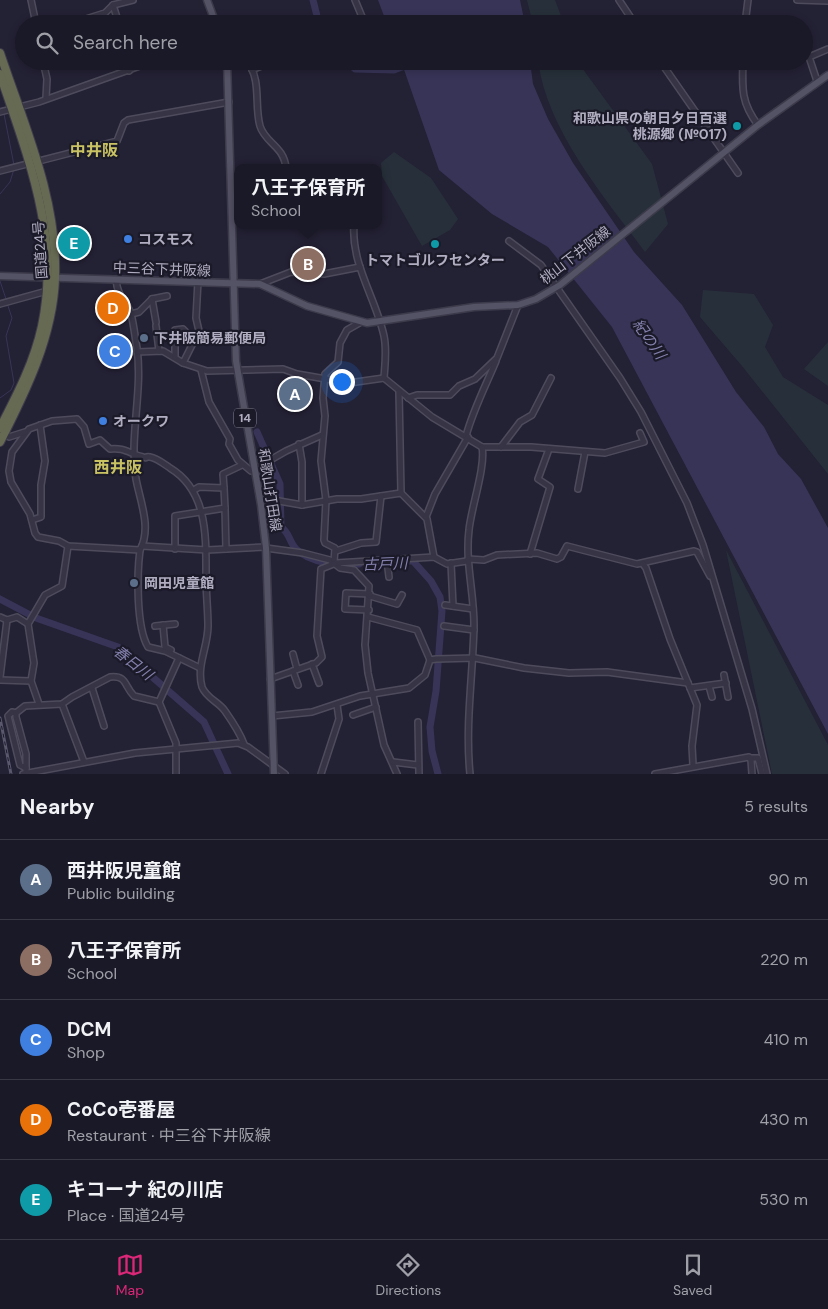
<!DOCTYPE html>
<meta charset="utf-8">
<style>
:root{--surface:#1a1927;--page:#23222f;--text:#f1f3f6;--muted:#9fa0a7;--line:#383844;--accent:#db2777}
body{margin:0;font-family:"DM Sans","Noto Sans JP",sans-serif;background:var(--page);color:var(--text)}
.you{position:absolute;left:341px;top:381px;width:18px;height:18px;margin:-12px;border:4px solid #fff;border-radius:50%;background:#1a73e8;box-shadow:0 0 0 8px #1a73e833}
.badge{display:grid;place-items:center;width:32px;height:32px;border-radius:50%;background:var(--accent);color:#fff;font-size:16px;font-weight:700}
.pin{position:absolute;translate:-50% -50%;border:2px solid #fff;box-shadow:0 1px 5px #0006}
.popup{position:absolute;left:234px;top:164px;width:148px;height:65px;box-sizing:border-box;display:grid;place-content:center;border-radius:10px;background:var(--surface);filter:drop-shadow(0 1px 4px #0005);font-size:16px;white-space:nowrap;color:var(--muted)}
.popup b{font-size:19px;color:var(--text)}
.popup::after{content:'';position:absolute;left:50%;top:100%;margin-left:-10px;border:10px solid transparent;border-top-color:var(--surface)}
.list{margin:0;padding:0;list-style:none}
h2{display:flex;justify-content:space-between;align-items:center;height:65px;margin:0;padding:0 20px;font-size:21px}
h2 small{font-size:16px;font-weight:400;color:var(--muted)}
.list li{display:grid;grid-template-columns:32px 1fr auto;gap:15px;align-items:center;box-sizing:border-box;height:80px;padding:0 20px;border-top:1px solid var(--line)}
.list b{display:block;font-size:19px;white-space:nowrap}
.list p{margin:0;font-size:16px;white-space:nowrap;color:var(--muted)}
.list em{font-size:16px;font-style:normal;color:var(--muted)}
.icon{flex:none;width:28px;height:28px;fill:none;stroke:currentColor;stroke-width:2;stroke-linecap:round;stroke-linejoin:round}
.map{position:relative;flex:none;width:828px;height:774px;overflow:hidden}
.search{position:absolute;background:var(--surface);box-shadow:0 2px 8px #0003;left:15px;right:15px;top:15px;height:55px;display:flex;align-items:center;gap:12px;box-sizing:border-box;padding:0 18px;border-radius:28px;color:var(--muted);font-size:19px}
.sheet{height:465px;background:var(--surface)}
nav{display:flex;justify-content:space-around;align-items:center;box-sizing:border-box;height:70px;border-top:1px solid var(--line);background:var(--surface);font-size:14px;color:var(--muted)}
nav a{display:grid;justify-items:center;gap:2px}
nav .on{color:var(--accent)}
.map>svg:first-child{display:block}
</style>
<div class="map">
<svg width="828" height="774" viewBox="0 0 828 774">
<rect width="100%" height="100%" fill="#232134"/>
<g fill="#27303a">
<path d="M527,0h28l9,24h-31z"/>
<path d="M538,61h39l75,103 16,60 -23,28c-41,-55 -98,-122 -107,-191z"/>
<path d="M394,152l37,26 27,41 -8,11 -28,16 -40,-70 -1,-13z"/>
<path d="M703,290l51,4 19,31 -8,22 18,30 45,28v69l-86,-108 -42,-49z"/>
<path d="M828,342v44l-24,-17z"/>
<path d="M726,550l102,195v29h-56z"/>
</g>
<g fill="#383458">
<path d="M378,0h142l5,24h-138z"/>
<path d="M401,61h129l3,23 15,35 25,44 61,89 48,53 54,87 28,35 14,27 23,25 27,49v206l-216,-407 -64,-80 -56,-33 -53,-44z"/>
</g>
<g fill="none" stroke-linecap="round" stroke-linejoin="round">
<g stroke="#383458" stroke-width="1">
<path d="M4,114l10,51"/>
<path d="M0,194l10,-12 4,-13"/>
<path d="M0,281l6,18"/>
<path d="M0,398l11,-8 3,-7 -8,-47 6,-18 -5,-15"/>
</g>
<g stroke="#383458" stroke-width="7">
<path d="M313,0l6,24"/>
<path d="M346,61l9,8 39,1 24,-9"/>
<path d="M257,432l23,52 1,43c9,6 8,15 15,22 14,14 43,17 63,15"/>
<path d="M404,561h9l18,20 9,16 2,14 -6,80 -6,36 2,24 6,23"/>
<path d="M0,599l36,19 82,29 86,75 24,52"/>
</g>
<defs>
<g id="minor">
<path d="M31,0l5,24"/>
<path d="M355,0l10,24"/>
<path d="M619,0l16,24"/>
<path d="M797,0l31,1"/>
<path d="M113,5l6,19"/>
<path d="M70,24l35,-11 8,-8 20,-5"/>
<path d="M745,24l3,-24"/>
<path d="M43,61l4,18 -1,19"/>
<path d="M127,61l2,10"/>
<path d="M247,61c15,19 7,44 13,65 5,17 24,20 26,42"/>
<path d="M660,61l78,112"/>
<path d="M743,61c-1,27 -2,42 15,64"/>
<path d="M252,70l21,-9"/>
<path d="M817,81l-8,-24 19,-8"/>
<path d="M0,112l39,-10 115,-41"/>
<path d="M0,171l117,-30 7,-18 4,-3 101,-18"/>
<path d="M354,225c-3,39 22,74 30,111 3,14 1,28 0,42l48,39 50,30h49l74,6 39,-11 -4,-9"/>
<path d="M509,241l32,24 79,113 21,34 46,91 16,42 49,164 15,65"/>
<path d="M116,280c2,19 11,21 15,34 3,11 4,24 6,34 6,44 -8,88 -1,131 4,22 16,49 4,71l-72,-4 -9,-5 -21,-4 -3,-4 -5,-19 -19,-32 -2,-11 3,-19 17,-23 23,-8 25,-2 7,8 5,17 11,-4 10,9c14,-2 20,5 33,8 6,2 0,-1 7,0 7,1 14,7 20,11 38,23 36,69 36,109 0,16 2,33 2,49 0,21 -12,40 -6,61 4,11 17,15 23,24 7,10 15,22 19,33"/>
<path d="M260,284l31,-12 33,2 36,-7"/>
<path d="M152,299l15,-3"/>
<path d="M0,304l47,-13"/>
<path d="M131,314l8,-2 13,-13 4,23"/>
<path d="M156,326l3,25"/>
<path d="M137,352l26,-1 20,12 24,8 76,-2 14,5 52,9 35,-5"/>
<path d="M175,357v-27l8,-1 12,12"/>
<path d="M183,363l16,-32 -3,-13 2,-37"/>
<path d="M201,370l8,32 21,37 -1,5 9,16 13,11 35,-20 36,-16"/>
<path d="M399,392l2,101"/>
<path d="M408,398l9,-3h33l9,-9 16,-7 22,-21 21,-53"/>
<path d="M466,436c7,-26 20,-51 30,-75"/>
<path d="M9,437l16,-5"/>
<path d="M299,444l3,18v43"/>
<path d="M501,447l19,-25 12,-7 19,-37"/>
<path d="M578,489l7,-37"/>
<path d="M194,490l5,-3 25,1 -1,-14 19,-9"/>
<path d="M261,505l18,-4 23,4 35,-6h24l40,-6 26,26 7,38"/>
<path d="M225,508l1,41"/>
<path d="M426,517l9,-23 33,-57"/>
<path d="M32,520l9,-3v-32l4,-24 -5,-36"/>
<path d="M142,546l65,4 59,-3"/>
<path d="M266,548l37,5 27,7 10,8 14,2 15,16 -4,59 3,28 16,72 13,29"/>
<path d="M175,549v-33l50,-8 -1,-20"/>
<path d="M140,550c-3,23 -4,77 8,97l17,4 35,17"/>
<path d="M336,551l25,-8 15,-1 5,-46"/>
<path d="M530,554l20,-67 -12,-8 11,-30"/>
<path d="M468,559l16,1 13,-5 40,-2 20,6 4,-2 6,-11 70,18 57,-13 3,1 13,24"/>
<path d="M387,560l2,17"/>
<path d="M334,562l1,-14 -10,-5 -1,-3 2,-40 -5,-39 4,-45 -2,-18 2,-24 13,-12 2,-19 7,-13 14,-8"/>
<path d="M451,563l2,43"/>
<path d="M643,564l3,4 24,71 27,66 -5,41 1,19"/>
<path d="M370,596l27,8 5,-9"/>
<path d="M445,605l28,4"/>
<path d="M369,610l-24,-1 1,-16 24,1"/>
<path d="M0,617l7,3"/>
<path d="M368,617l49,13 13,30"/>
<path d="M163,625l2,22 6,3"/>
<path d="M155,626l20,-2"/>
<path d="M444,626l30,4"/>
<path d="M293,654l4,15"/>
<path d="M312,664l7,19"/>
<path d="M293,671l5,14"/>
<path d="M724,675l4,22"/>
<path d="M0,677l7,-57 10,-3 11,7"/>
<path d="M270,679l46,-16 6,-6 -5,-21 4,-67 15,-6 98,-6 13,7 20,-3"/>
<path d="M0,680l31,1"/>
<path d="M709,686l3,11"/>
<path d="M92,688l12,38"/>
<path d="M690,688l36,-5"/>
<path d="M39,704l-8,-23 3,-18 -6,-39 17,-29 17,-9 6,-40"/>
<path d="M62,704l22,58"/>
<path d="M16,713l-4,-1 -4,4 12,49 6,3"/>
<path d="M353,715l23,-8"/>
<path d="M272,716l40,-4 48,-16 49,-8 16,-13 5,-15 6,-1 39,-1 49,10 45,5 38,-1 81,11"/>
<path d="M418,722l1,52"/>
<path d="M751,758h7l4,16"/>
<path d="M393,762l25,3"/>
<path d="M26,773v-19l-10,-37v-4l9,-7 37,-2 10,-7 38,-20c17,-2 14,9 24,19l25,6"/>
<path d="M23,774l112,-21 103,-10 10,4 37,27"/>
<path d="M176,774v-31l-17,-41 20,-44"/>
<path d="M321,774l18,-55 -2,-14"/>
<path d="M470,774c-5,-50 3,-99 4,-149 0,-33 -9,-63 -5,-95 2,-22 17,-64 13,-83"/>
<path d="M655,774l94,-17 2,3 1,14"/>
</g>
<g id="major">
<path d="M207,0l9,24"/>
<path d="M227,61l9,300 25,144 5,43 8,226"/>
<path d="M0,276l260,8 47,22 60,17 107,-16 44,-2 18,-6 24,-14 198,-160 70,-50"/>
</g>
<g id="highway">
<path d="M0,53c24,72 58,147 55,225 -2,58 -29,113 -55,164"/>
<path d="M0,74c28,83 61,164 42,252 -8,37 -25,69 -42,102"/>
</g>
</defs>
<use href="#minor" stroke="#4e4c5c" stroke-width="8"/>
<use href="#major" stroke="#3c3b4b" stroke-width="9"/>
<use href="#highway" stroke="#3e3c4c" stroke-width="10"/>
<use href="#minor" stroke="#363445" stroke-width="5"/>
<use href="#major" stroke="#545265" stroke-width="6"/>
<use href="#highway" stroke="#676a52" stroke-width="8"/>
<defs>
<path id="rail" d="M0,718l11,56"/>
</defs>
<use href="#rail" stroke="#5a586d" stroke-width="3"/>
<use href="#rail" stroke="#1b1a29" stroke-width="1" stroke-dasharray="4" stroke-linecap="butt"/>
</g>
<g fill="#0f9aa8" stroke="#1b1a29" stroke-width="2">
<circle cx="737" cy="126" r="5"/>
<circle cx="435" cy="244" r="5"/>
</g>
<g fill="#3f7fe0" stroke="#1b1a29" stroke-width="2">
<circle cx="128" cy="239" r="5"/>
<circle cx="103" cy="421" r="5"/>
</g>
<g fill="#5c6f8a" stroke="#1b1a29" stroke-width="2">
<circle cx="144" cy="338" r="5"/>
<circle cx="134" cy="583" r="5"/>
</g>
<g text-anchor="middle" stroke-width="4.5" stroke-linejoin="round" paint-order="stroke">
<rect fill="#1b1a29" stroke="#848293" stroke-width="1" x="234" y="408.5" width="22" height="19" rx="4"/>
<g font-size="12" font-weight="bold" fill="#b1aec1">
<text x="245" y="422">14</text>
</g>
<g font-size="14" font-weight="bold" fill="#b1aec1" stroke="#1b1a29" text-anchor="start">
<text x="727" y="123" text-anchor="end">和歌山県の朝日夕日百選<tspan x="727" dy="16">桃源郷 (№017)</tspan></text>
<text x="138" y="244">コスモス</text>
<text x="435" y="265" text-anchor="middle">トマトゴルフセンター</text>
<text x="154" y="343">下井阪簡易郵便局</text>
<text x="113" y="426">オークワ</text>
<text x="144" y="588">岡田児童館</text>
</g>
<g font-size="14" fill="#b1aec1" stroke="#1b1a29">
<text transform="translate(40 250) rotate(-94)" y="5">国道24号</text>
<text transform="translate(575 255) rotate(-38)" y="5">桃山下井阪線</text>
<text transform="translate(162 269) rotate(2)" y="5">中三谷下井阪線</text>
<text transform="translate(270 490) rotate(81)" y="5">和歌山打田線</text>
</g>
<g font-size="15" font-style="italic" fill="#8480ad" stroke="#1b1a29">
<text transform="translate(649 339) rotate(55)" y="5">紀の川</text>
<text transform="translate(385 564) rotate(-2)" y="5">古戸川</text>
<text transform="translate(133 663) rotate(38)" y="5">春日川</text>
</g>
<g font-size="16" font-weight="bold" fill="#c8c263" stroke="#1b1a29">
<text x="94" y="156">中井阪</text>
<text x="118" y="473">西井阪</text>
</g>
</g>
</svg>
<div class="you"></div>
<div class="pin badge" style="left:295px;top:394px;background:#5c6f8a">A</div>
<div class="pin badge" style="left:308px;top:264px;background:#8d6e63">B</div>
<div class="popup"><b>八王子保育所</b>School</div>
<div class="pin badge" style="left:115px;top:351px;background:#3f7fe0">C</div>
<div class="pin badge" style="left:113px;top:308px;background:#e8710a">D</div>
<div class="pin badge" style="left:74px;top:243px;background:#0f9aa8">E</div>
<div class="search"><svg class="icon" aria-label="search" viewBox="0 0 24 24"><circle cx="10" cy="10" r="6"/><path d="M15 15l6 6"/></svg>Search here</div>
</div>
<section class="sheet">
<h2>Nearby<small>5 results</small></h2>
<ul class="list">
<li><span class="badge" style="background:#5c6f8a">A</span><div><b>西井阪児童館</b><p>Public building</p></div><em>90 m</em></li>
<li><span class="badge" style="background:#8d6e63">B</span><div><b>八王子保育所</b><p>School</p></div><em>220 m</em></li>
<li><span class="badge" style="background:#3f7fe0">C</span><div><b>DCM</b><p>Shop</p></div><em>410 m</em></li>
<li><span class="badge" style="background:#e8710a">D</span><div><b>CoCo壱番屋</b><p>Restaurant · 中三谷下井阪線</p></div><em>430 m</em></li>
<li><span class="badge" style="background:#0f9aa8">E</span><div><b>キコーナ 紀の川店</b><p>Place · 国道24号</p></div><em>530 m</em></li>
</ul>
</section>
<nav>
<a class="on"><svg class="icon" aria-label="map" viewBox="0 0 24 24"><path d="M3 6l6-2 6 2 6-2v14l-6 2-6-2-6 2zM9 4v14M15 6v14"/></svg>Map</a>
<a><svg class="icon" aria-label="directions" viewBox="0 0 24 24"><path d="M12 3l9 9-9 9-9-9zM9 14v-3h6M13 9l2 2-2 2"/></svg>Directions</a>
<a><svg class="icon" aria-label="saved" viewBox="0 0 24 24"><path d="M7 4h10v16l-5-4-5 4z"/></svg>Saved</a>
</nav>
